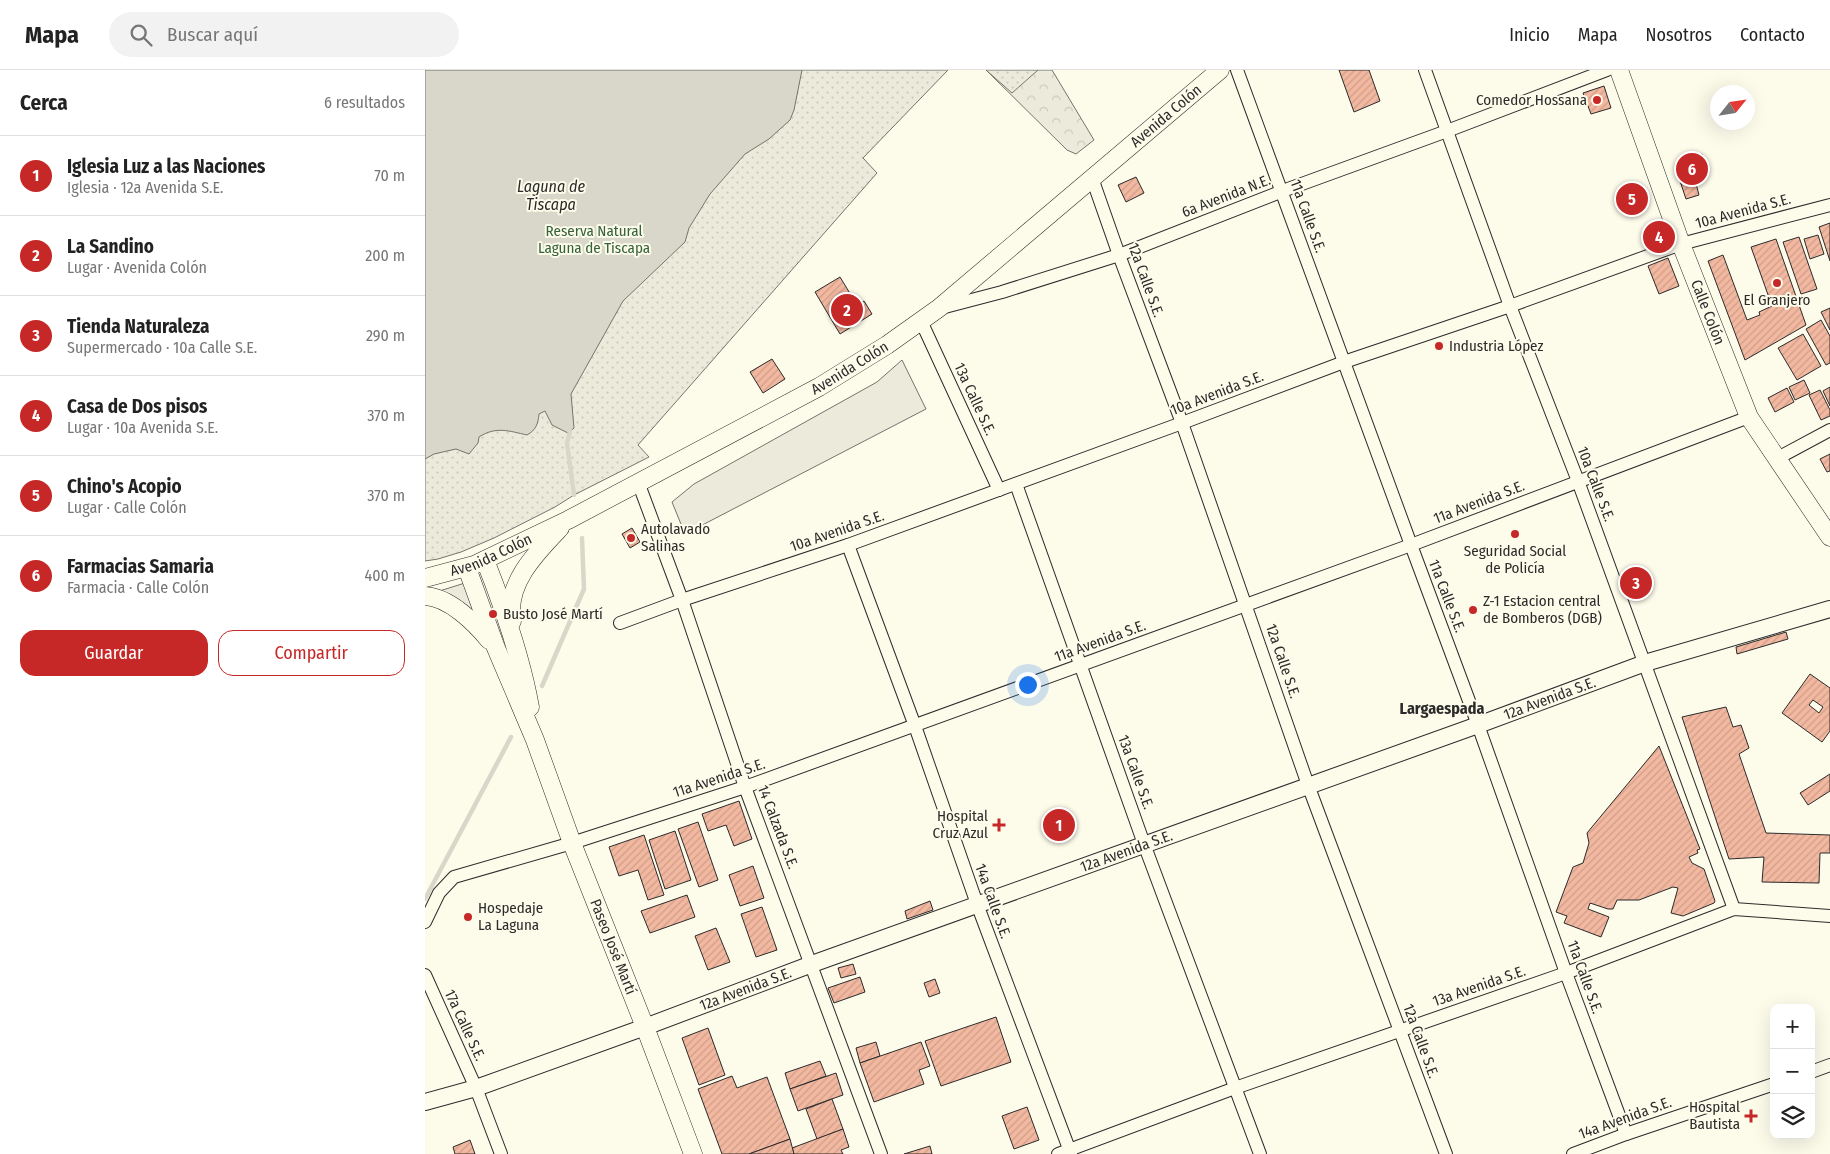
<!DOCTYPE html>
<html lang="es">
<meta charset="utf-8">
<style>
:root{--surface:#fff;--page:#f2f2f2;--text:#222;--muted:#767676;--line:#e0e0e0;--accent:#c62828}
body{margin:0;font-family:"Fira Sans Condensed",sans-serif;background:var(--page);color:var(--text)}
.controls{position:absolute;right:15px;bottom:15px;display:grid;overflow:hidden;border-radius:10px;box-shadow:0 5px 20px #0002}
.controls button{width:45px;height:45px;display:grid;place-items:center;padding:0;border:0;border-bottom:1px solid var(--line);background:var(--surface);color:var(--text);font:25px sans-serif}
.compass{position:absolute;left:1285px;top:15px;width:45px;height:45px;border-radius:50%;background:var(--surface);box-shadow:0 5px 20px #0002;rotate:60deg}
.you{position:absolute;left:602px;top:614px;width:18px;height:18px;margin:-12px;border:4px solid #fff;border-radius:50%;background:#1a73e8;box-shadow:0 0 0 8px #1a73e833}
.badge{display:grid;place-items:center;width:32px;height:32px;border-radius:50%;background:var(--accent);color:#fff;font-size:16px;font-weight:700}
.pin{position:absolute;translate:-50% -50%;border:2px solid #fff;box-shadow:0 1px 5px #0006}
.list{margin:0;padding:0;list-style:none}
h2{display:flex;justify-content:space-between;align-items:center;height:65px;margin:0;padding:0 20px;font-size:21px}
h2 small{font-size:16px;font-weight:400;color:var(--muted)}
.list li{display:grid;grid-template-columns:32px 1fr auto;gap:15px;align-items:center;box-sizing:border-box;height:80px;padding:0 20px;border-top:1px solid var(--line)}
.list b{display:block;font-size:19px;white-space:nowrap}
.list p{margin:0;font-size:16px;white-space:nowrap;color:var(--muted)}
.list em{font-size:16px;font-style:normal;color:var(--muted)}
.actions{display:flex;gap:10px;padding:15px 20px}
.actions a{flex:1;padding:11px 0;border:1px solid var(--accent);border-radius:15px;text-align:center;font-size:18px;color:var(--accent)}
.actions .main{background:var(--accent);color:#fff}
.icon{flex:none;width:28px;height:28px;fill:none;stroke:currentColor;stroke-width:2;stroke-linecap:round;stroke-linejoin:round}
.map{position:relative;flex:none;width:1405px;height:1084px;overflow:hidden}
header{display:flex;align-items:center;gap:30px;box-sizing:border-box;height:70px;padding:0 25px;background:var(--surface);border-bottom:1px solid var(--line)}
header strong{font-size:24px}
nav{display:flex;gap:28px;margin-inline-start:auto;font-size:18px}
.search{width:350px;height:45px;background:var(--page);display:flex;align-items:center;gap:12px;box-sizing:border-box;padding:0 18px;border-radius:28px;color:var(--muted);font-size:19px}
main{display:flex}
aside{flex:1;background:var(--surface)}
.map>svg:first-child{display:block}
</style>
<header>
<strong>Mapa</strong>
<div class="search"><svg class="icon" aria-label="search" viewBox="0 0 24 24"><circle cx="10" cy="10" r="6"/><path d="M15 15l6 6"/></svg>Buscar aquí</div>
<nav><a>Inicio</a><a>Mapa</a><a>Nosotros</a><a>Contacto</a></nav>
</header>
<main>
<aside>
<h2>Cerca<small>6 resultados</small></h2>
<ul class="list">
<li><span class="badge">1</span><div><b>Iglesia Luz a las Naciones</b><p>Iglesia · 12a Avenida S.E.</p></div><em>70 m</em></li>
<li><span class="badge">2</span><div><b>La Sandino</b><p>Lugar · Avenida Colón</p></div><em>200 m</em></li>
<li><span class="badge">3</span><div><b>Tienda Naturaleza</b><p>Supermercado · 10a Calle S.E.</p></div><em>290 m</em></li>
<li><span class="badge">4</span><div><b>Casa de Dos pisos</b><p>Lugar · 10a Avenida S.E.</p></div><em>370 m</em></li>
<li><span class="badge">5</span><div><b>Chino's Acopio</b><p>Lugar · Calle Colón</p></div><em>370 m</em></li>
<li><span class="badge">6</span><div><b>Farmacias Samaria</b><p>Farmacia · Calle Colón</p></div><em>400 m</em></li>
</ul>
<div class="actions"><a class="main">Guardar</a><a>Compartir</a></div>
</aside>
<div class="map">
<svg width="1405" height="1084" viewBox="0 0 1405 1084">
<defs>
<pattern id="forest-crowns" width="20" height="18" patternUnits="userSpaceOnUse" patternTransform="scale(1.25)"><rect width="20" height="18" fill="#ecebdb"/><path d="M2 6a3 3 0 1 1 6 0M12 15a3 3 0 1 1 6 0" fill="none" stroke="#cbcabc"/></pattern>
<pattern id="park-dots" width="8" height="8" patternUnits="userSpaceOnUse" patternTransform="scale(1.25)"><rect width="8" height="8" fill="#ecebdb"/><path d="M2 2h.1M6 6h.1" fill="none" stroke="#cbcabc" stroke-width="1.8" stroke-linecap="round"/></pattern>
<pattern id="building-hatch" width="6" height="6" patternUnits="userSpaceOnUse" patternTransform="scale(1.25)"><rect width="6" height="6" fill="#f2b8a0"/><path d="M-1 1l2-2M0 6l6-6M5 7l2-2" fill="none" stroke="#d09e8a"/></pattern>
</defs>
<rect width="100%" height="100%" fill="#fdfbea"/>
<path fill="#ecebdb" stroke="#74746e" d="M40,513l17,40 -49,-30z"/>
<path fill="url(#forest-crowns)" stroke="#74746e" d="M561,0h66l42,70 -18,14 -9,-4z"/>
<g fill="url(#park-dots)" stroke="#74746e">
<path d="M0,0h523l-85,88 14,15 -239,272 11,12 -75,38 -19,12 -61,31 -33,14 -23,7 -13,2z"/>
<path d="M561,0h52l-26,23z"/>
</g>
<path fill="#eceadb" stroke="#74746e" d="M477,290l24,49 -241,125 -13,-32 22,-18 183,-102z"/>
<path fill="#d8d7c9" stroke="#74746e" d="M0,0h377l-8,40 -4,10 -21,19 -24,15 -35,40 -21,34 -4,14 -62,59 -52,93 3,34 -6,5 -16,-8 -7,-14 -6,3c-1,10 -3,16 -12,21 -18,-4 -31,-9 -48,2l-1,6 -9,11 -13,-5 -22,5 -9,5z"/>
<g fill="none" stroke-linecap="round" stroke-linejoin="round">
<g stroke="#d8d7c9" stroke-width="4.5">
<path d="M145,361l-3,12 7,52"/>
<path d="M117,616l42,-97 -2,-51"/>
<path d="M0,829l86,-162"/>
</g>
</g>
<g fill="url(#building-hatch)" stroke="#2b2b2b" fill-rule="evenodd">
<path d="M914,0h30l11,31 -26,11z"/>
<path d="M1179,16l7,22 -20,6 -8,-21z"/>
<path d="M1277,84l7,15 -14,11 -14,4 -6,-15z"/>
<path d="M711,107l8,16 -18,9 -8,-17z"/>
<path d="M1270,110l4,15 -13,4 -5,-15z"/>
<path d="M1209,119l7,16 -12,5 -6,-16z"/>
<path d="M1405,153v38l-11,-34z"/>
<path d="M1393,165l6,19 -14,5 -6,-20z"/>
<path d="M1374,167l18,52 -16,5 -18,-52z"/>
<path d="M1351,169l30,86 -61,35 -37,-99 15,-6 24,65 13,-5 -1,-3 13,-6 -21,-59z"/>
<path d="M1243,188l11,28 -20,8 -11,-28z"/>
<path d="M415,207l17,28 7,-4 8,13 -32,20 -25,-42z"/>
<path d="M1405,238v22l-9,-18z"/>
<path d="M1396,250l9,16v27l-4,2 -20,-36z"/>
<path d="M1378,264l18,32 -24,14 -19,-32z"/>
<path d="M347,289l13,20 -22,14 -13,-21z"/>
<path d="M1379,310l6,13 -15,7 -6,-13z"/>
<path d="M1405,317v19l-7,-15z"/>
<path d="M1362,318l7,14 -19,10 -7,-14z"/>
<path d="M1395,320l10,20v6l-9,4 -12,-25z"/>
<path d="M1405,384v17l-3,1 -7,-13z"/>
<path d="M207,458l8,14 -10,6 -8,-14z"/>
<path d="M1361,562l2,7 -51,15 -1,-7z"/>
<path d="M1385,604l20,14v43l-8,11 -40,-29zM1388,630l10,7 -4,6 -10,-8z"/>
<path d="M1301,637l7,20 8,-2 8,23 -10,6 27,79 64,2v18h-10l-1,30 -57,-1 2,-25 -35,2 -47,-142z"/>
<path d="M1234,676l41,103 -3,1 1,3 -9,4 3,6 12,6 11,32 -1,2 -31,13 -12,-3 7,-25 -5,-1 -34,13h-22l-4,9h-5l-18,-6 -2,6 21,8 -8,20 -37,-14 3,-7 -11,-4 17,-45 10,-4 6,-20 -2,-10z"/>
<path d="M1405,704v17l-22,14 -8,-12z"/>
<path d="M314,731l13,38 -18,7 -8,-21 -18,6 -6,-17z"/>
<path d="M273,752l20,58 -19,7 -21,-58z"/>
<path d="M250,761l16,49 -26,9 -16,-49z"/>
<path d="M219,765l20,60 -16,5 -10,-30 -19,6 -10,-29z"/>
<path d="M328,796l11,32 -24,8 -11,-31z"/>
<path d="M262,825l8,22 -45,16 -9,-22z"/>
<path d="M505,831l3,9 -26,9 -2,-8z"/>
<path d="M337,837l15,43 -21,7 -15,-43z"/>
<path d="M291,858l14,34 -22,8 -13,-34z"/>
<path d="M428,894l3,10 -15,4 -3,-10z"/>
<path d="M435,907l5,15 -31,11 -6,-15z"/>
<path d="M510,909l5,14 -11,4 -5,-14z"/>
<path d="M571,947l15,45 -70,24 -16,-45z"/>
<path d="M283,958l17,47 -26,10 -17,-47z"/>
<path d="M451,972l4,14 -20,7 -4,-15z"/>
<path d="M496,972l9,24 -11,4 5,14 -50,18 -14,-39z"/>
<path d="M395,991l6,15 -36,13 -5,-16z"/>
<path d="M411,1003l7,22 -45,16 -8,-22z"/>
<path d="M307,1006l5,12 30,-11 23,62 -41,15h-27l-24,-65z"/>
<path d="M407,1029l11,30 -26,10 -11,-30z"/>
<path d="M602,1037l12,33 -25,9 -12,-33z"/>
<path d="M418,1059l6,18 -8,3 2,4h-49l-2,-6z"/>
<path d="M365,1069l4,15h-45z"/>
<path d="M45,1070l5,14h-20l-2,-7z"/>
<path d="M505,1076l2,8h-28z"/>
</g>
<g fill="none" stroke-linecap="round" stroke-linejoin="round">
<defs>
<g id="minor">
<path d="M812,0l174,475 67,180 88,248 60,161"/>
<path d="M1000,0l85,236 68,175 156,428"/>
<path d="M667,108l27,77 63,168 126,362 138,369"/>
<path d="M516,238l61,-16 117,-37 169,-66 159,-58 160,-61"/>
<path d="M496,251l78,169"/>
<path d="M1351,389l54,-29"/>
<path d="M213,412l44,118 63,187 136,367"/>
<path d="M591,414l128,360 116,310"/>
<path d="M423,475l67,181 62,178 94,250"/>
<path d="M195,553l62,-23 166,-55 334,-122 162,-61 166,-56 171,-62 149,-39"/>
<path d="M0,852l14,-29 15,-16 118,-34 173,-56 666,-242 338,-128"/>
<path d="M0,905l51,113 25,66"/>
<path d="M1386,1002l19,-7"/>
<path d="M633,1084l177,-66 331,-115 168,-64 96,7"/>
<path d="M1148,1084l53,-20 148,-50"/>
</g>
<g id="tertiary">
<path id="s1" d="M0,1032l51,-14 169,-61 167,-63 666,-239 167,-62 185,-54"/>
</g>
<g id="secondary">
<path id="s2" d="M1194,0l62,174 68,173 81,120"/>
<path d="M60,490c19,48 36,97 45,147"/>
<path id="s3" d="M42,498l29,80 39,92 37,103 73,184 48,127"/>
<path id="s4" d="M0,508l49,-13 94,-45 251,-133 68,-42 52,-37 281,-238"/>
<path d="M0,526c24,1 50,27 64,44"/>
<path d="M87,551c-7,-37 24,-68 48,-93"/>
</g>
</defs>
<use href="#minor" stroke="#2b2b2b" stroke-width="14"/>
<use href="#tertiary" stroke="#2b2b2b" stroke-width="18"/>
<use href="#secondary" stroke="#2b2b2b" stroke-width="19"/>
<use href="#minor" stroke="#fdfbea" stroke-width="12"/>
<use href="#tertiary" stroke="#fdfbea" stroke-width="16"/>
<use href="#secondary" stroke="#fdfbea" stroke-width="18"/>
</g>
<g fill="#c62828" stroke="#fdfbea" stroke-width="2">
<circle cx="1172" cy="30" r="5"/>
<circle cx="1352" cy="213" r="5"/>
<circle cx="1014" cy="276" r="5"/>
<circle cx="1090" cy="464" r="5"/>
<circle cx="206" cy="468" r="5"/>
<circle cx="1048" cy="540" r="5"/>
<circle cx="68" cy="544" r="5"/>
<path d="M571.5 747.5h5v5h5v5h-5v5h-5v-5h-5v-5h5z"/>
<circle cx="43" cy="847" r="5"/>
<path d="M1323.5 1038.5h5v5h5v5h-5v5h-5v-5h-5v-5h5z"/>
</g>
<g text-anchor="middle" stroke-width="4" stroke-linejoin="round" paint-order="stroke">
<g font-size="15" fill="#2b2b2b" stroke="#fdfbea" text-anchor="start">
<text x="1162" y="35" text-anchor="end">Comedor Hossana</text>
<text x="1352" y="235" text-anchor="middle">El Granjero</text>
<text x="1024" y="281">Industria López</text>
<text x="216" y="464">Autolavado<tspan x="216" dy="17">Salinas</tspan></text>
<text x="1090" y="486" text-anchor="middle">Seguridad Social<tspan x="1090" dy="17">de Policía</tspan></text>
<text x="1058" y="536">Z-1 Estacion central<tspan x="1058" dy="17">de Bomberos (DGB)</tspan></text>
<text x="78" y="549">Busto José Martí</text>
<text x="563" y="751" text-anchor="end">Hospital<tspan x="563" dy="17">Cruz Azul</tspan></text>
<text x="53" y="843">Hospedaje<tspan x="53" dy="17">La Laguna</tspan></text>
<text x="1315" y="1042" text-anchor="end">Hospital<tspan x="1315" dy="17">Bautista</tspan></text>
</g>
<g font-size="15" fill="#2b2b2b" stroke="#fdfbea">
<text dy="5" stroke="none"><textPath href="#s4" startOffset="880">Avenida Colón</textPath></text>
<text transform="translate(801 126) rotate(-21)" y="5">6a Avenida N.E.</text>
<text transform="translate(1318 141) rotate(-15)" y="5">10a Avenida S.E.</text>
<text transform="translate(883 146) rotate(70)" y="5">11a Calle S.E.</text>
<text transform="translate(721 210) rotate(70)" y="5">12a Calle S.E.</text>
<text dy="5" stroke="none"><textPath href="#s2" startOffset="258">Calle Colón</textPath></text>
<text dy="5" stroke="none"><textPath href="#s4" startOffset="475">Avenida Colón</textPath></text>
<text transform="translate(792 323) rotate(-21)" y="5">10a Avenida S.E.</text>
<text transform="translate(550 329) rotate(65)" y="5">13a Calle S.E.</text>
<text transform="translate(1171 414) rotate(69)" y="5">10a Calle S.E.</text>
<text transform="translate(1054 432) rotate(-21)" y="5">11a Avenida S.E.</text>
<text transform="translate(412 461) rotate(-19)" y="5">10a Avenida S.E.</text>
<text dy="5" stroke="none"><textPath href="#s4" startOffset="70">Avenida Colón</textPath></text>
<text transform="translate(1022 526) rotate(69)" y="5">11a Calle S.E.</text>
<text transform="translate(675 571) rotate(-20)" y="5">11a Avenida S.E.</text>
<text transform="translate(858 591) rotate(71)" y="5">12a Calle S.E.</text>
<text dy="5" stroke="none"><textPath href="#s1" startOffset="1195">12a Avenida S.E.</textPath></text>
<text transform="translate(711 702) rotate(70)" y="5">13a Calle S.E.</text>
<text transform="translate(294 708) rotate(-18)" y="5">11a Avenida S.E.</text>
<text transform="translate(353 757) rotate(69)" y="5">14 Calzada S.E.</text>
<text dy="5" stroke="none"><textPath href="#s1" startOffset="745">12a Avenida S.E.</textPath></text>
<text transform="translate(568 831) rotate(70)" y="5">14a Calle S.E.</text>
<text dy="5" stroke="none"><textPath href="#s3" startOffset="406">Paseo José Martí</textPath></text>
<text transform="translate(1160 907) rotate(70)" y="5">11a Calle S.E.</text>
<text transform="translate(1054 916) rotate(-19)" y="5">13a Avenida S.E.</text>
<text dy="5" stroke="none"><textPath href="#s1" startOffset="340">12a Avenida S.E.</textPath></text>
<text transform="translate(40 955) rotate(65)" y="5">17a Calle S.E.</text>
<text transform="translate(996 971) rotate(70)" y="5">12a Calle S.E.</text>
<text transform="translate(1200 1048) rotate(-20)" y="5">14a Avenida S.E.</text>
</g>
<g font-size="15" fill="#34623c" stroke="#fdfbea">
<text x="169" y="166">Reserva Natural<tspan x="169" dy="17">Laguna de Tiscapa</tspan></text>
</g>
<g font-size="16" font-style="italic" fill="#2b2b2b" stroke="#fdfbea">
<text x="126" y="122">Laguna de<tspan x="126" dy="18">Tiscapa</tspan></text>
</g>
<g font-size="16" font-weight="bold" fill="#2b2b2b" stroke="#fdfbea">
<text x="1017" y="644">Largaespada</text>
</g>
</g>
</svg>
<div class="controls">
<button>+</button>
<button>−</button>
<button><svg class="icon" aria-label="layers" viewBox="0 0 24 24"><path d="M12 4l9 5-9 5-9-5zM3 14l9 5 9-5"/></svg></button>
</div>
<svg class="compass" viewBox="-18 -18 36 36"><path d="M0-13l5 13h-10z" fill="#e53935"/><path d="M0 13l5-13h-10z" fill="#767676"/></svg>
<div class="you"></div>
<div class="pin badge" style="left:634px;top:755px">1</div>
<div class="pin badge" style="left:422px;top:240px">2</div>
<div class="pin badge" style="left:1211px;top:513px">3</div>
<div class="pin badge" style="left:1234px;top:167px">4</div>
<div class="pin badge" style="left:1207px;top:129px">5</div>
<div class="pin badge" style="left:1267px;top:99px">6</div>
</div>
</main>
